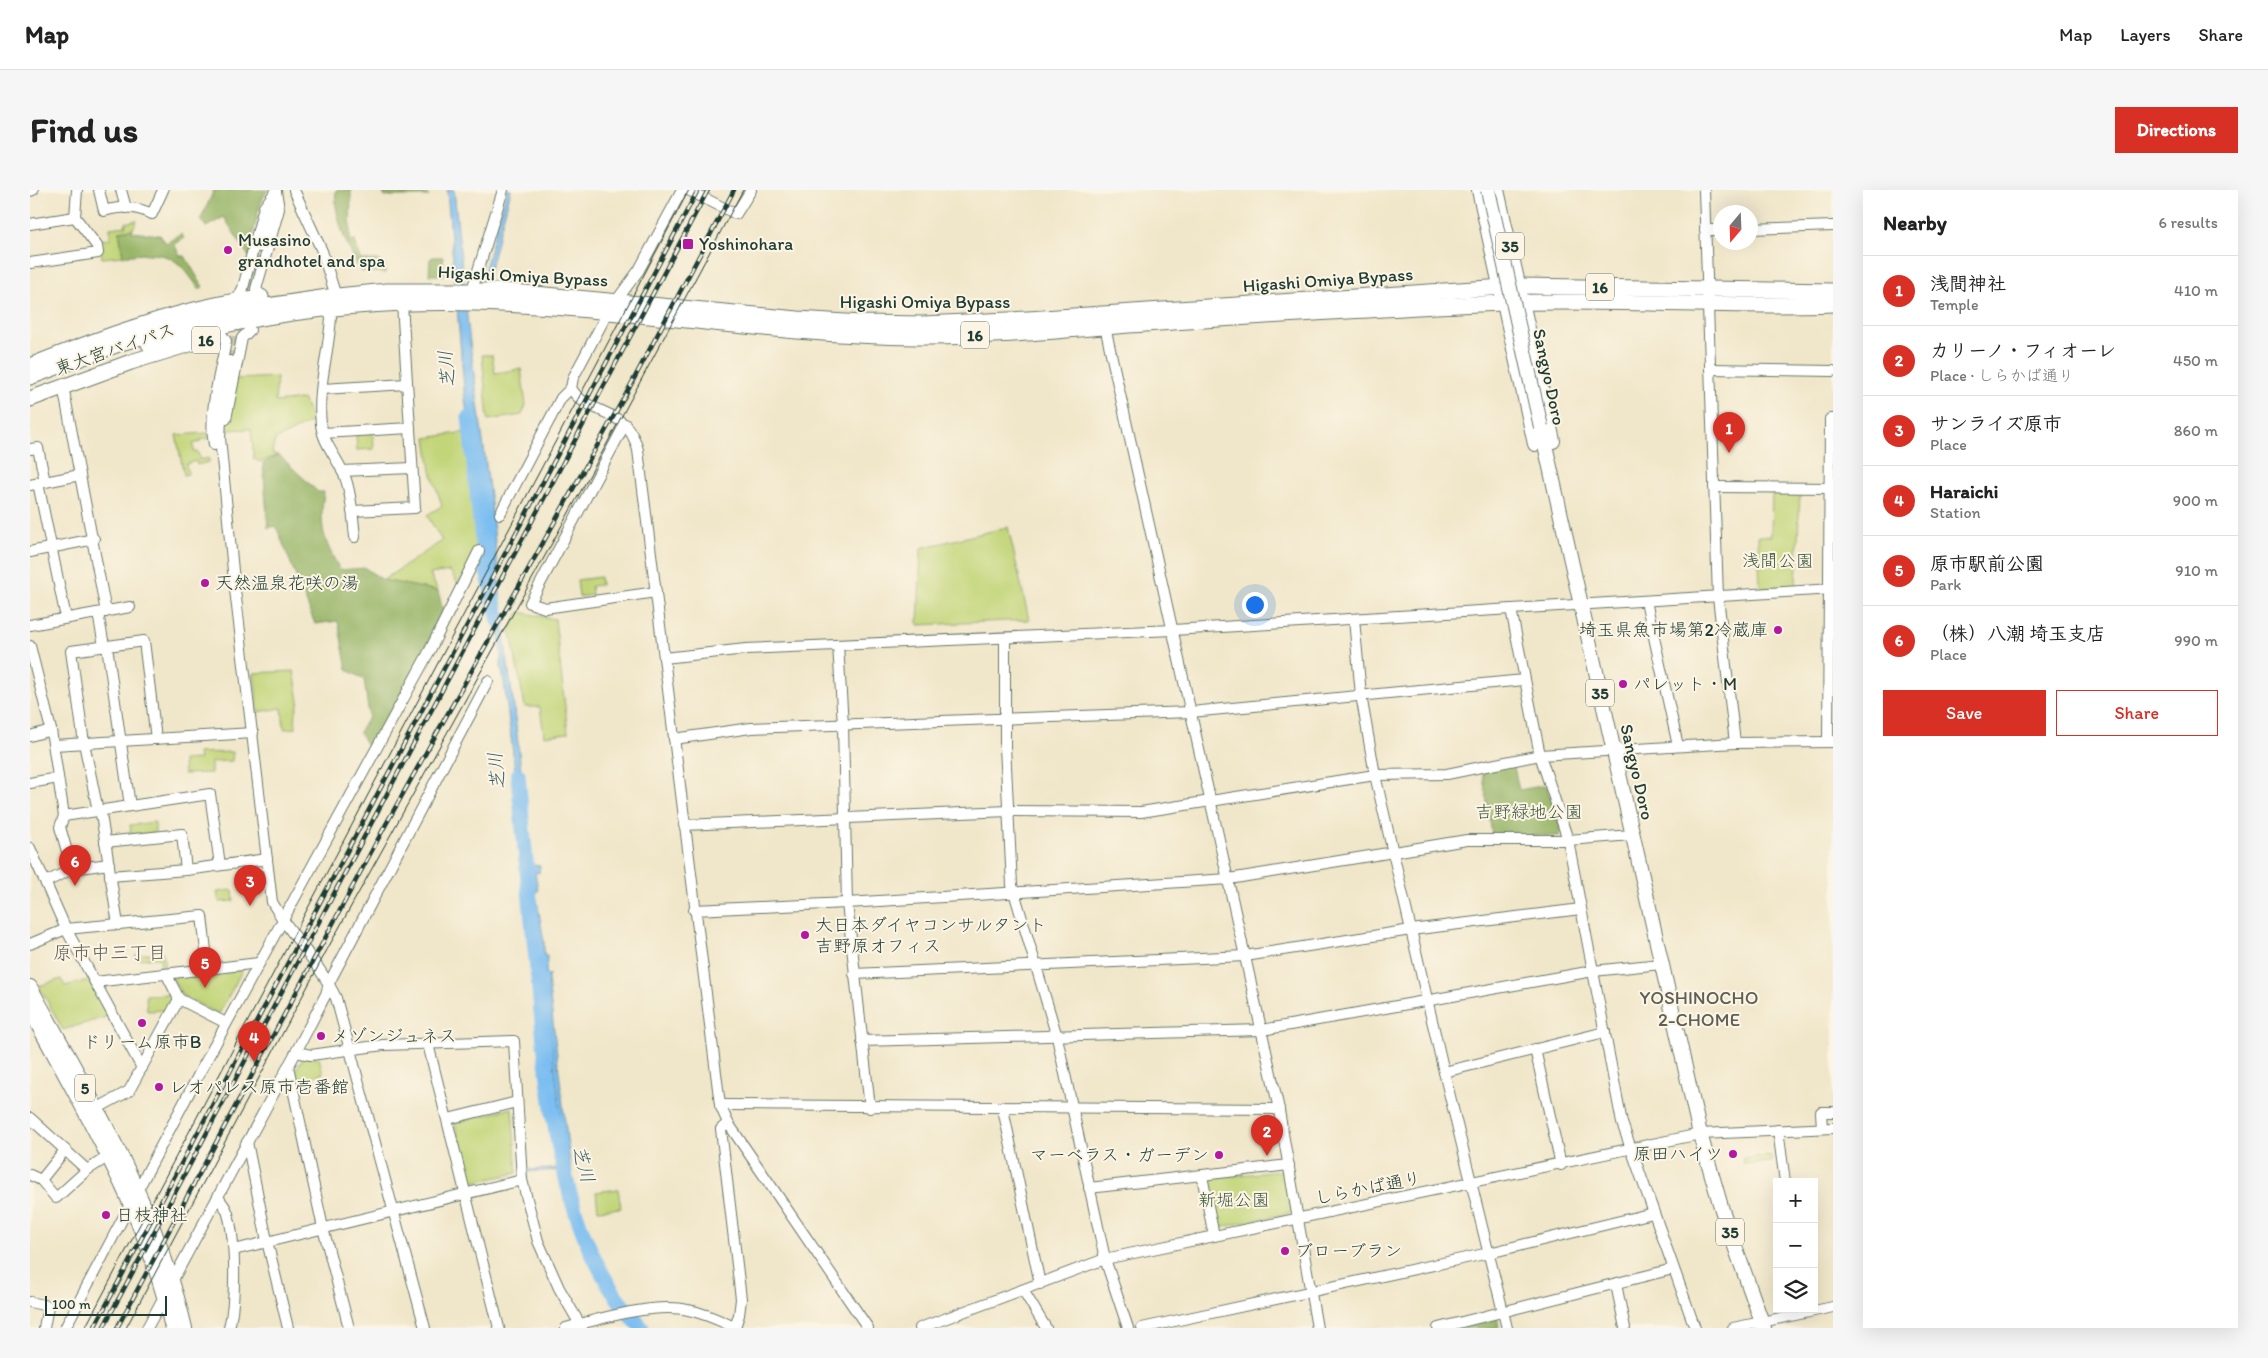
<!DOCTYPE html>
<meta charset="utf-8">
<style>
:root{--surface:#fff;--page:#f6f6f6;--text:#222;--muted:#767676;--line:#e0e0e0;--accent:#d93025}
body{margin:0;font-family:Itim,"Klee One",sans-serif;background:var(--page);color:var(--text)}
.controls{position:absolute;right:15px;bottom:15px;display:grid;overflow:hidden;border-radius:0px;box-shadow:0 5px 20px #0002}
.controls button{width:45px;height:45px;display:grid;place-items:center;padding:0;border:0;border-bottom:1px solid var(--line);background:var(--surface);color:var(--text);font:25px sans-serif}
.compass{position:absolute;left:1683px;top:15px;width:45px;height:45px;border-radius:50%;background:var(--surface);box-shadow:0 5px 20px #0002;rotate:199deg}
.scale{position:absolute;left:15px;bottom:12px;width:122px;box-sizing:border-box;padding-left:5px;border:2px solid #1f3d34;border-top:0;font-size:14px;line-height:18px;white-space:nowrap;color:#1f3d34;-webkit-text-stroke:4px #fcf5e5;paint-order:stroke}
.you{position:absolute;left:1224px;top:414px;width:18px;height:18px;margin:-12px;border:4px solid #fff;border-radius:50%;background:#1a73e8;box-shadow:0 0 0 8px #1a73e833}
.badge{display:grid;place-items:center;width:32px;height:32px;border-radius:50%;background:var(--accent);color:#fff;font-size:16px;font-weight:700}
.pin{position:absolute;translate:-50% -41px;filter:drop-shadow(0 1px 2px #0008)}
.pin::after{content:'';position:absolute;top:26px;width:18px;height:15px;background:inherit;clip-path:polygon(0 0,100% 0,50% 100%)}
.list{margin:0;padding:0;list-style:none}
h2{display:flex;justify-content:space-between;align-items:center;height:65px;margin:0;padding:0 20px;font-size:21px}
h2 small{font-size:16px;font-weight:400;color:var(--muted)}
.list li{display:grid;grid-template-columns:32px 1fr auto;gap:15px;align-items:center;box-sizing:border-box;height:70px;padding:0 20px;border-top:1px solid var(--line)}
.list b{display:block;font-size:19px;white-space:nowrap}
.list p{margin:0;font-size:16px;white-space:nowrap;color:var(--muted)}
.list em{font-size:16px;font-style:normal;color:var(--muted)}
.actions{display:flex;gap:10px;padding:15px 20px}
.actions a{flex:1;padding:11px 0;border:1px solid var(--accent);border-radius:0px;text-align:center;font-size:18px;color:var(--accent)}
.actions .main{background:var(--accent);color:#fff}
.icon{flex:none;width:28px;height:28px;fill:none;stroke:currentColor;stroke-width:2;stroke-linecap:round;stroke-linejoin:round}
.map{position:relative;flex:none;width:1803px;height:1138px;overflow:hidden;border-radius:0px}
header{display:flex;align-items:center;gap:30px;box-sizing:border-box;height:70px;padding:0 25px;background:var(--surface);border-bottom:1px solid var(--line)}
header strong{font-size:24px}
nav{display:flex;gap:28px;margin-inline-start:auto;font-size:18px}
.intro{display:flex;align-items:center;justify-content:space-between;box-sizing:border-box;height:120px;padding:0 30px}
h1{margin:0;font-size:35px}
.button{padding:12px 22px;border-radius:0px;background:var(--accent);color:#fff;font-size:18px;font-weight:700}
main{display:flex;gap:30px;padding:0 30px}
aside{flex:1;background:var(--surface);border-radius:0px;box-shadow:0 5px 20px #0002}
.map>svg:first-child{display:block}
</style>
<header>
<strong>Map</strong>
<nav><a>Map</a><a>Layers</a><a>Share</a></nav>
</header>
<div class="intro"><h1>Find us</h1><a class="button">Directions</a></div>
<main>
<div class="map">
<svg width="1803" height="1138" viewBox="0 0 1803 1138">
<rect width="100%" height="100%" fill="#fcf5e5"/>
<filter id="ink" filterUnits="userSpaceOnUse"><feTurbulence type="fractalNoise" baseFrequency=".02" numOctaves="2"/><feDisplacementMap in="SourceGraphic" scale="10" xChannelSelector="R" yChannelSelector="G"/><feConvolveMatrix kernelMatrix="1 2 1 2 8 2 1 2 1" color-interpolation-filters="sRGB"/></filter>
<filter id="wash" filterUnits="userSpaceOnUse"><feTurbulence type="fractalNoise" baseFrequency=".0096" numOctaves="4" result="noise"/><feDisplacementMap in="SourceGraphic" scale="20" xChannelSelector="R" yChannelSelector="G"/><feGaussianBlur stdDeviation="1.12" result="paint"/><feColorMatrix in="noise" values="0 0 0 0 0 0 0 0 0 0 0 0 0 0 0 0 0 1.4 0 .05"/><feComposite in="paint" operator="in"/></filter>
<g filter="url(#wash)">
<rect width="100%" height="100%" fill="#f0e6c9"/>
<g fill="#c2d579" stroke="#708956">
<path d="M107,30l-4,9 -14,2 4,25 -21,2 -2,-14 -3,-4 13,-1v-11l16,-2 -1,-3z"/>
<path d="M452,165h10l3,18 26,-4 5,36 -4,10 -34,5z"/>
<path d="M247,187l-2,25 28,-3 10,22 -38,19 -3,13 5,2 -17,7 -6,-3 -3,-30 -26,1 10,-51z"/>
<path d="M435,242l15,125 -22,27 -8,-13 -20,3 8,17 -55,-11 59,-39 -15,-26 15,-9 -11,-35 -5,-33z"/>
<path d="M178,243l1,5 -9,2v2l-7,2 1,8h4l2,8 9,-2v4l-12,3 -1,-4 -10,3 2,10 -4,1 -8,-40z"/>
<path d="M343,243l1,16 -17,1 -1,-16z"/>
<path d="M1742,301h28l-4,95 -36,2 -2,-52h13z"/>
<path d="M978,337l21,93 -111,5 3,-77z"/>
<path d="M570,387l1,8 -10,1 1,9 -13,2 -2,-17z"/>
<path d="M489,422l36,7 13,114 -24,3 -4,-29h-15l-15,-78z"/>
<path d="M264,481l5,30 -4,14 1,13 -12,1 -2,-21 -24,4 -4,-39z"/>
<path d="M203,562l-1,9 -21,1v11l-27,1 -1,-14 16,-1 -1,-6z"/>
<path d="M125,632v11l-24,2 -1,-10z"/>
<path d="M203,700l1,11 -15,1 -2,-10z"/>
<path d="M133,762l2,18 -4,1 -1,-13 -25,1v-4z"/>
<path d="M213,779l-24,45 -36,-18 -10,-16 1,-3z"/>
<path d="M31,789l4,7 24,-6 20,36 -46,14 -24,-44z"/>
<path d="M141,804l3,4 -6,12 -21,1 -1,-16z"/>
<path d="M274,867l15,1 4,15 -27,8 -1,-10z"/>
<path d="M482,918l5,65 -48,10 -14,-60z"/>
<path d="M1741,966l1,6 -29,2v-6z"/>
<path d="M1252,981l3,1 7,39 -2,2 -73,15 -10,-50z"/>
<path d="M588,999l3,19 -23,2 -2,-18z"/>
</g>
<g fill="#99b669" stroke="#5c7a4e">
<path d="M184,0h54c-11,13 -15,49 -19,67l-25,-40 -18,10 -5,-8z"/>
<path d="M306,0h15l-1,50 5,1 6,19h17l7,5v8l-24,-2c-12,-19 -29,-58 -25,-81z"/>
<path d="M353,0h35l11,6h-45z"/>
<path d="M103,39l-1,3 28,3 6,8 15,-9 3,4 -10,6 6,12h5l18,31 -4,2c-24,-36 -34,-38 -76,-33l-4,-25z"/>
<path d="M403,67h10l1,18h-15l1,-16z"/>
<path d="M249,265l39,37h6c-5,35 -1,47 16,78l25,-2 18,12 55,11 5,20 -27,56 -45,85 -12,-20 10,-15 -5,-38 -17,-9 -9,-49 -23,3 -39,-98 -8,2 -5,-65z"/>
<path d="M1483,573l6,27 27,-5 16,46 -3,5 -67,-1 -10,-65z"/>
<path d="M1467,1126l2,12h-35l-1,-5z"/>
</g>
<g fill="#7cbef1" stroke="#4e7e92">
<path d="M417,0h7l14,137 23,176 15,149 7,48 19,165 8,1 -1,7 -4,-1 3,18 -2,4 8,48v14h3l-1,18 4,1 -2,2 1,12 21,174 6,30h-2c11,50 30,99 69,135h-6c-40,-44 -65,-98 -70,-158l-44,2v-2l44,-2 -17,-137h-8l2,-5 6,2 -11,-57 2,-1 -20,-175 -3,-2 -15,-119 -2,-5v-16l-15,-123 -21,-130z"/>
<path d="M477,0h4l-24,89h-5z"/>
</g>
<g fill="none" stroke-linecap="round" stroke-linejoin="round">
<g stroke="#7cbef1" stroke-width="15">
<path d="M439,227l15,143 15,61"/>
<path d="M488,585c6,68 13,136 20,204 11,115 19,261 104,349"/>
</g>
</g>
</g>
<g filter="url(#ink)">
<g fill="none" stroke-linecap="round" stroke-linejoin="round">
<g stroke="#c6c4ab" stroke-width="10" stroke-dasharray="10 5" stroke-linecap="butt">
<path d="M214,113l14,-47"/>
<path d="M200,171l10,-42"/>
</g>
<defs>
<g id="minor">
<path d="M69,0l5,21c18,-5 31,-5 48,3l11,-24"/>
<path d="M91,0l5,18"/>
<path d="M264,0l28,61 12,39"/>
<path d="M652,0l-43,80 -31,42 -35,66 -2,10c16,29 56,17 67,62l82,655 8,18 140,205"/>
<path d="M658,0l48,24 15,-24"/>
<path d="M1674,0l14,407 17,146"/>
<path d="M0,1l3,-1"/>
<path d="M0,34l45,-7"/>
<path d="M1720,39l83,-3"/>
<path d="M1675,40h15"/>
<path d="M230,57l14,-49"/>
<path d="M0,73l68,-10 -1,-7 -22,-29 2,-27"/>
<path d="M442,100l31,-100"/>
<path d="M232,107l-6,-8 23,-80 -3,-18"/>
<path d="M207,110l6,-12 21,-81 12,-16"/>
<path d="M301,127c-2,36 -14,70 -10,107 2,22 21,38 26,59 5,17 6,36 8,54"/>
<path d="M1074,132l174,783 39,223"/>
<path d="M200,171l-8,42 -2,35 14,143 38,321c19,34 47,60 64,96l89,330"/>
<path d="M1680,179l123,2"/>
<path d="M33,196l43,226"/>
<path d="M292,199l85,-5"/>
<path d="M196,229l16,-81 8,-8"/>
<path d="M595,234l-95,179 15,5 111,-16"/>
<path d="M293,243l87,-5"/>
<path d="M184,255c-6,-34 6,-70 12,-104l-4,-6"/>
<path d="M0,259l8,-1 7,34"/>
<path d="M312,281l70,-3"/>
<path d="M8,293l28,135"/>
<path d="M0,295l50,-10"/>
<path d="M1684,297l119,1"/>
<path d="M322,321l63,-3 -13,-205"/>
<path d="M470,324l61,-116 10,-10"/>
<path d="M0,362l64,-13"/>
<path d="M1616,411l32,145"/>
<path d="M1481,419l29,146 28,85 54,283 73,205"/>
<path d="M68,423l6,33"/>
<path d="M1324,429l7,76 14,80 69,297 63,256"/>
<path d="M0,435l100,-18"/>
<path d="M975,448v108l7,139 45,152 48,222 23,69"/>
<path d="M808,455l5,80 4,178 23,205"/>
<path d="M0,456l21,84 13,86 146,-22 10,71"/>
<path d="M77,456l23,160"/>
<path d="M634,468l82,-9 427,-19 660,-41"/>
<path d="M0,546l21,-6"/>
<path d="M644,549l77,-11 440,-16 333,-32"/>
<path d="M1798,552l2,-323h3"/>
<path d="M24,555l199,-12"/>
<path d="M0,593l28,-5"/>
<path d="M34,626l-4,11 12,42"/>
<path d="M654,635l324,-14 133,1 234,-37 72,-1 93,-19 195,-12 98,-1"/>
<path d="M75,652l77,-8 4,36"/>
<path d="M0,658l36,81 76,139"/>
<path d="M80,686l76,-6 81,-11"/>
<path d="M16,692l26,-13 37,-5"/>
<path d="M664,720l153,-7 382,-24 238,-39h101l64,-5"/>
<path d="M88,735l-17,-111 -3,-3 -14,-68 -13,-92 73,-10 12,98"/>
<path d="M0,754l36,-15 136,-13 6,52"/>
<path d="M824,784l391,-18 166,-26 170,-21"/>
<path d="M137,785l12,24 47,24"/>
<path d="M65,792l164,-19"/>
<path d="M832,851l400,-11 331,-59 68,-7"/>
<path d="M398,854l71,284"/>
<path d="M1505,859l26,116"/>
<path d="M266,862l15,3 72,-10 131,-4 8,139 16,61 21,47 23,40"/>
<path d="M258,876l35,162 26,100"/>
<path d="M1414,882l161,-40"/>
<path d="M690,915l559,4"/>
<path d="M66,919l33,-18 50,-92"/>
<path d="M973,919l37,175"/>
<path d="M0,928l57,52 22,-14"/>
<path d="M418,929l69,-17"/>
<path d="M698,933l-7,6 20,170 -2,16 -4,12"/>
<path d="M1792,938l-1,-16h12"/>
<path d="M1748,940l7,52"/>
<path d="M217,952l20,99 21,87"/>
<path d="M0,985l11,5 15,18 31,-28"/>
<path d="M1172,986l12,60"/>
<path d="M11,990l24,-30"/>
<path d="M1059,998l200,-23"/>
<path d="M188,1007c3,5 9,11 10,17 8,28 8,86 1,114"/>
<path d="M204,1060l288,-70"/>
<path d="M1586,1094l9,44"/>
<path d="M993,1100l23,38"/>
<path d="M0,1112l18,4 -4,22"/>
<path d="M35,1138l135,-256 229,-420 50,-101"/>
<path d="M117,1138l149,-276 30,-58 3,-11 159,-302"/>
<path d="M536,1138c32,-9 90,-26 122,-18 17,3 33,11 48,18"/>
<path d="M890,1138l185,-69 595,-125 133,-6"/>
<path d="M1112,1138l347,-75 164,-40"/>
<path d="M1408,1138l235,-59"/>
<path d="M1703,1138l100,-21"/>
</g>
<g id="major">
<path d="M1449,0l56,254"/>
<path d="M1467,0l56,251"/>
<path d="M1511,237l159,707 22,76 42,118"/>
<path d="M0,797c60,109 126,218 155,341"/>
<path d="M0,820c55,102 117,204 142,318"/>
</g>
<g id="highway">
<path d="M119,154c106,-31 217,-44 327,-41 148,4 293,33 441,34 76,1 152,-8 228,-13 119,-8 238,-16 357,-21 110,-4 221,5 331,1"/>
<path d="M0,176c74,-30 152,-58 231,-69"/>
<path d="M0,187l94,-35 85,-25 37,-8 82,-12 59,-6h116l295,28 63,4 62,1 105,-5 491,-33 314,5"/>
<path d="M0,209l101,-37 65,-20"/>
</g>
</defs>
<use href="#minor" stroke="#687868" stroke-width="12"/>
<use href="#major" stroke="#687868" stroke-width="16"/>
<use href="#highway" stroke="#687868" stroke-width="17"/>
<use href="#minor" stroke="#fff" stroke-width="10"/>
<use href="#major" stroke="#fff" stroke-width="14"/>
<use href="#highway" stroke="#fff" stroke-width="15"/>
<g stroke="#1f3d34" stroke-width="1">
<path d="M55,1138l604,-1138"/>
<path d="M96,1138l202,-380 275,-497 140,-261"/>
</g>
<defs>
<g id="rail">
<path d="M64,1138l604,-1138"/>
<path d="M73,1138l605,-1138"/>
<path d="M87,1138l268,-502 241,-432 108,-204"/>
</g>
</defs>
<use href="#rail" stroke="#1f3d34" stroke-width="4.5"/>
<use href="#rail" stroke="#fcf5e5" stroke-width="2.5" stroke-dasharray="8" stroke-linecap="butt"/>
<defs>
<path id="major-bridge" d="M1458,0l53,237"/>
</defs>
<use href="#major-bridge" stroke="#687868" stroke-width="16" stroke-linecap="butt"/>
<use href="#major-bridge" stroke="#fff" stroke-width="14"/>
</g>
</g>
<g fill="#b5179e" stroke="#fcf5e5" stroke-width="2">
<rect x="652" y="48" width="12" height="12" rx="2.5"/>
<circle cx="198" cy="60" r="5"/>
<circle cx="175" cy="393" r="5"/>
<circle cx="1748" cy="440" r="5"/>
<circle cx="1593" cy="494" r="5"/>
<circle cx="775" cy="745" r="5"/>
<circle cx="112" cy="833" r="5"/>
<circle cx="291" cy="846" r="5"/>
<circle cx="129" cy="897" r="5"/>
<circle cx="1703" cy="964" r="5"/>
<circle cx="1189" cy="965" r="5"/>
<circle cx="76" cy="1025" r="5"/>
<circle cx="1255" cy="1061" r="5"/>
</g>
<g text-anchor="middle" stroke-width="4" stroke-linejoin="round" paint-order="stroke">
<g fill="#fcf5e5" stroke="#617469" stroke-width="1">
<rect x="1466" y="42.5" width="28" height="27" rx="4"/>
<rect x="1556" y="83.5" width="28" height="27" rx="4"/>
<rect x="931" y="131.5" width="28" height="27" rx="4"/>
<rect x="162" y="136.5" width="28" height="27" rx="4"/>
<rect x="1556" y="489.5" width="28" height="27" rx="4"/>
<rect x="45" y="884.5" width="20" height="27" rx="4"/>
<rect x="1686" y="1028.5" width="28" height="27" rx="4"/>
</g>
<g font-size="16" font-weight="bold" fill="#1f3d34">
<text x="1480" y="62">35</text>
<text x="1570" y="103">16</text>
<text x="945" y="151">16</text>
<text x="176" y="156">16</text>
<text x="1570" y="509">35</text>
<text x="55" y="904">5</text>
<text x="1700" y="1048">35</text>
</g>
<g font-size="18" fill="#1f3d34" stroke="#fcf5e5" text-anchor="start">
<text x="208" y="56">Musasino<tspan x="208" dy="21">grandhotel and spa</tspan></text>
<text x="669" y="60">Yoshinohara</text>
<text x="185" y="399">天然温泉花咲の湯</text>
<text x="1738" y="446" text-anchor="end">埼玉県魚市場第2冷蔵庫</text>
<text x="1603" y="500">パレット・M</text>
<text x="785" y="741">大日本ダイヤコンサルタント<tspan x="785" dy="21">吉野原オフィス</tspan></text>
<text x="301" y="852">メゾンジュネス</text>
<text x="112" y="858" text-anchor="middle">ドリーム原市B</text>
<text x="139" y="903">レオパレス原市壱番館</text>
<text x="1693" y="970" text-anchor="end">原田ハイツ</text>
<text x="1179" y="971" text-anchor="end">マーベラス・ガーデン</text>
<text x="86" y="1031">日枝神社</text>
<text x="1265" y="1067">ブローブラン</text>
</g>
<g font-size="18" fill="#1f3d34" stroke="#fcf5e5">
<text transform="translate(493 86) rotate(3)" y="6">Higashi Omiya Bypass</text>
<text transform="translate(1298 90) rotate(-4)" y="6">Higashi Omiya Bypass</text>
<text x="895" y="118">Higashi Omiya Bypass</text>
<text transform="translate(85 159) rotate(-19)" y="6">東大宮バイパス</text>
<text transform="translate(1519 187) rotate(78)" y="6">Sangyo Doro</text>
<text transform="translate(1607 582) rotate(77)" y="6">Sangyo Doro</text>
<text transform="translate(1338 998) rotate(-11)" y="6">しらかば通り</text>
</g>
<g font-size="18" fill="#405b42" stroke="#fcf5e5">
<text x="1748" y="377">浅間公園</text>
<text x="1499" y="628">吉野緑地公園</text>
<text x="1204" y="1016">新堀公園</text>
</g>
<g font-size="19" font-style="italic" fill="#365d63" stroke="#fcf5e5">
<text transform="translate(416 179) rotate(-95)" y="7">芝川</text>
<text transform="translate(466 581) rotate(-96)" y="7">芝川</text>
<text transform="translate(554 974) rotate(74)" y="7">芝川</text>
</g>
<g font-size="19" fill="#5e6056" stroke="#fcf5e5">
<text x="80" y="769">原市中三丁目</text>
<text x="1669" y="814">YOSHINOCHO<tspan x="1669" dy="22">2-CHOME</tspan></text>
</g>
</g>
</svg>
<div class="controls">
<button>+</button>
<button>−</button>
<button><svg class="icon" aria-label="layers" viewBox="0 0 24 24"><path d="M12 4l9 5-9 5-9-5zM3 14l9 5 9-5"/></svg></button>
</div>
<svg class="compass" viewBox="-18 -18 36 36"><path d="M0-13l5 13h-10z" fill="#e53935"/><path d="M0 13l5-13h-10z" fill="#767676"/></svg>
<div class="scale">100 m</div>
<div class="you"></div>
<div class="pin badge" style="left:1699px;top:263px">1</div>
<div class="pin badge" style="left:1237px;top:966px">2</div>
<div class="pin badge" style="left:220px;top:716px">3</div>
<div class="pin badge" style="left:224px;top:872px">4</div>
<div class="pin badge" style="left:175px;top:798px">5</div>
<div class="pin badge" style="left:45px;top:696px">6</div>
</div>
<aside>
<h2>Nearby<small>6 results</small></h2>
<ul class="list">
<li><span class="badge">1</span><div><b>浅間神社</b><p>Temple</p></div><em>410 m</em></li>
<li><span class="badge">2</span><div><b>カリーノ・フィオーレ</b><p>Place · しらかば通り</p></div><em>450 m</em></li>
<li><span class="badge">3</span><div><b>サンライズ原市</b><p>Place</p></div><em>860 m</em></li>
<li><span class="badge">4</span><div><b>Haraichi</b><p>Station</p></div><em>900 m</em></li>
<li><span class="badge">5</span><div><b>原市駅前公園</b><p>Park</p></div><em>910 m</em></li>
<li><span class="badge">6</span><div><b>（株）八潮 埼玉支店</b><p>Place</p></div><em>990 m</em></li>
</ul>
<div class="actions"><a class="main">Save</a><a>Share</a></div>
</aside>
</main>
